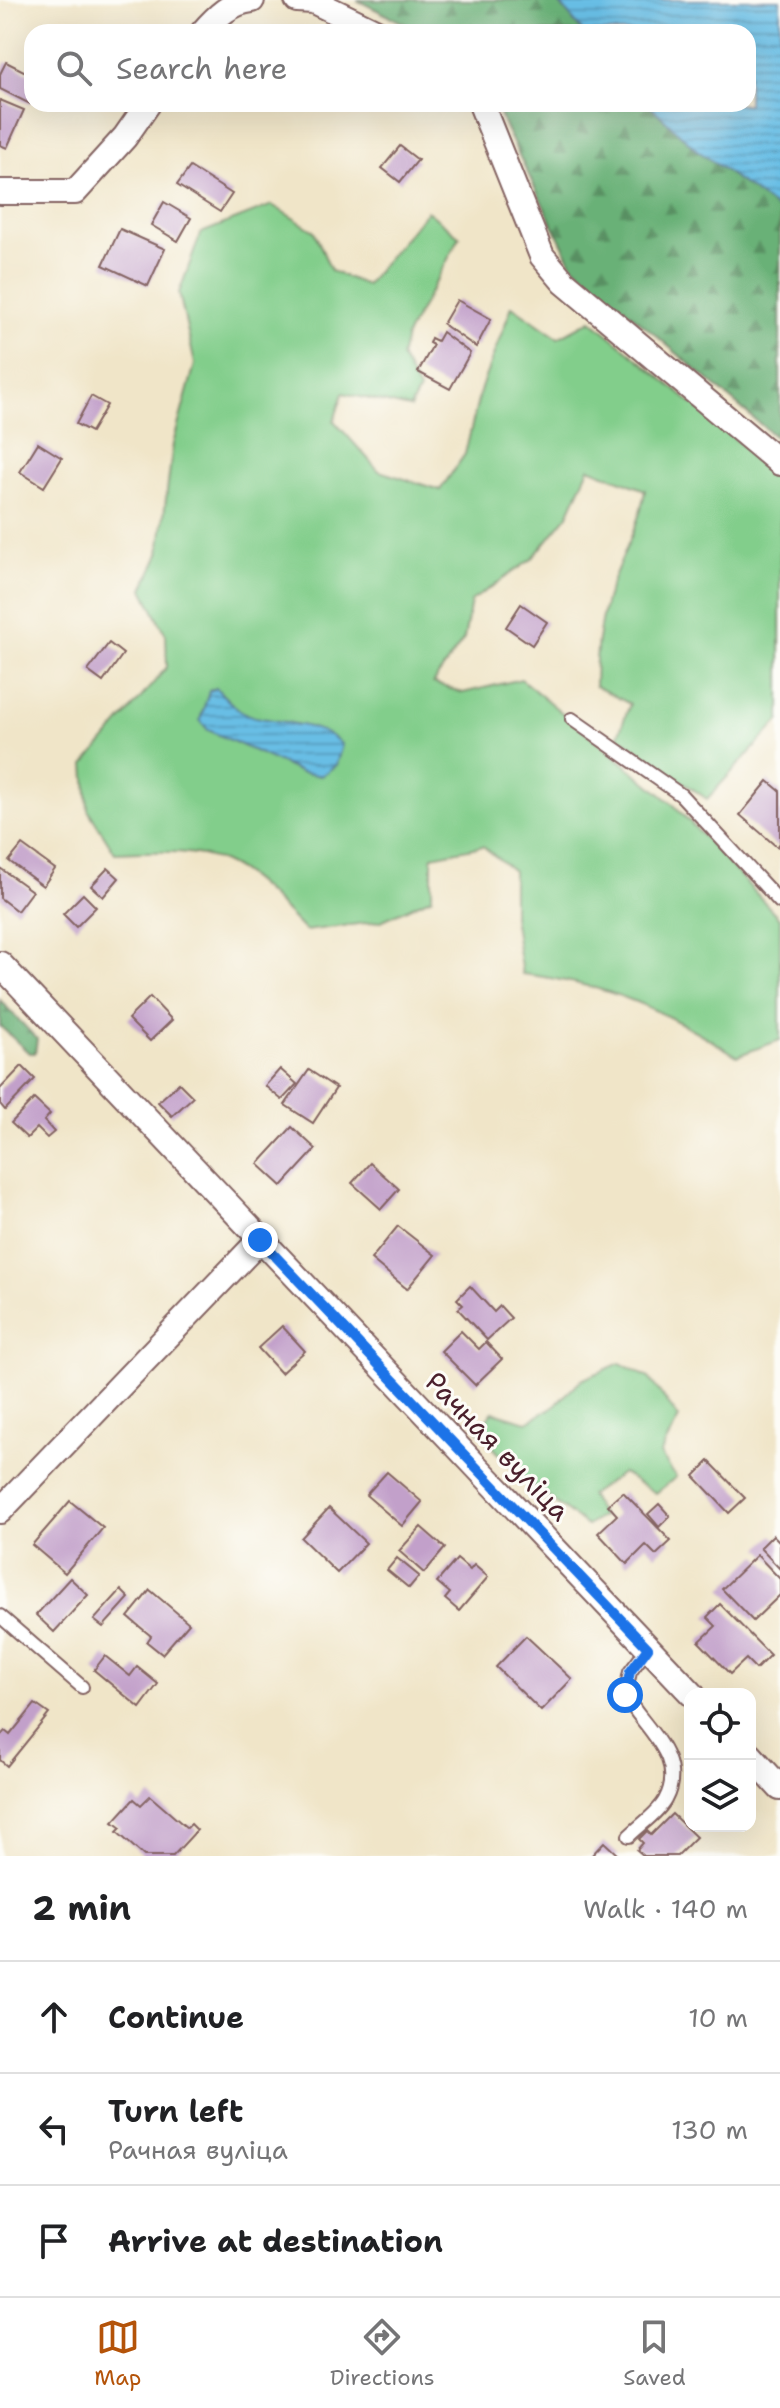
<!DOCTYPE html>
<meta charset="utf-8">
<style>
:root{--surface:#fff;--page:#f6f6f6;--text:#202124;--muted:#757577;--line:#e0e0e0;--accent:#b45309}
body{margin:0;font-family:"Shantell Sans",sans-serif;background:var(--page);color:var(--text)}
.controls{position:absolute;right:24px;bottom:24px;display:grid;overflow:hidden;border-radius:16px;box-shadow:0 8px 32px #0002}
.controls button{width:72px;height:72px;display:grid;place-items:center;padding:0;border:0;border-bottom:2px solid var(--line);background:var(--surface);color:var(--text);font:40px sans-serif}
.stop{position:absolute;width:24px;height:24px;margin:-18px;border:6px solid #1a73e8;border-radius:50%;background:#fff}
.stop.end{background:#1a73e8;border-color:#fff;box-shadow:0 2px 8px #0008}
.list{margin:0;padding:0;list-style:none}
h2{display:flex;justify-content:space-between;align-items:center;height:104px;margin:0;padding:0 32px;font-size:34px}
h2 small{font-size:26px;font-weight:400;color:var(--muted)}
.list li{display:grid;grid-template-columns:52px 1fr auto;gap:24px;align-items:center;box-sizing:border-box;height:112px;padding:0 32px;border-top:2px solid var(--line)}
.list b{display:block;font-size:30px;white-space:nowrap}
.list p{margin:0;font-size:26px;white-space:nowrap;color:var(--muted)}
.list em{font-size:26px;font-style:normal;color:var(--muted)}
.icon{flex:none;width:44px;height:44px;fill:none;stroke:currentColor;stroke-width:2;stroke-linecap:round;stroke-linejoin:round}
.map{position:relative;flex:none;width:780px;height:1856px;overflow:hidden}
.search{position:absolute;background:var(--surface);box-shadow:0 8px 32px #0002;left:24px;right:24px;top:24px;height:88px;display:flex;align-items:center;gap:20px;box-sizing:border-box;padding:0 28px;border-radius:24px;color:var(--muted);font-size:30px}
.sheet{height:440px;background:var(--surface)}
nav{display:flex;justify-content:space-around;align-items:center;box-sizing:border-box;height:112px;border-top:2px solid var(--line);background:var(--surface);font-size:22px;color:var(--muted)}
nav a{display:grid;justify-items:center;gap:4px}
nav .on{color:var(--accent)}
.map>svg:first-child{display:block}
</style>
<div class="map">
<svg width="780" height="1856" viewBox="0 0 780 1856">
<defs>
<pattern id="forest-firs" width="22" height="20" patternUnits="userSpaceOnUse" patternTransform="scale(2)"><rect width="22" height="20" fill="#69b177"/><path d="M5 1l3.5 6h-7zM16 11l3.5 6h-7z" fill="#588f62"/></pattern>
<pattern id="water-rules" width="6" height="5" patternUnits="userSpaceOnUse" patternTransform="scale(2)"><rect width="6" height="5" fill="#68bee5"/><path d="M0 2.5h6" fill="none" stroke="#589aba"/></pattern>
</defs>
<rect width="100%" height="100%" fill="#fdfcf7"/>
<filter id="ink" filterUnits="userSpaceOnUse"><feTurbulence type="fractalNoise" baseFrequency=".0125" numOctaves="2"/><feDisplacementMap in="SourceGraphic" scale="16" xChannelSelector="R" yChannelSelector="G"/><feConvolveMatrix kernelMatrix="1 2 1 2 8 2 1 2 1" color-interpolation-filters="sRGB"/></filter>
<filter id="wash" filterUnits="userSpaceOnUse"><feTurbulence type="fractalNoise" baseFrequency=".006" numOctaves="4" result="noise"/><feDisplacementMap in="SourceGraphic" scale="32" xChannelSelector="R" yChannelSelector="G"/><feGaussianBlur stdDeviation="1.8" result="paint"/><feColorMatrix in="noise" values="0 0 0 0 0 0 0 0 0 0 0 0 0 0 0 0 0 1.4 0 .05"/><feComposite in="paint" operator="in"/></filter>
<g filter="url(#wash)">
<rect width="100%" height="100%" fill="#f0e5c8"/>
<g fill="#82ce8b" stroke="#66765b" stroke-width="2">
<path d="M272,205l42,26 17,40 35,14 61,-74 33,26 -54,99 -5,21 18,33 -9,18 -67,-15 -9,28 45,50 61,19 25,-36 16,-66 31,-82 46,32 33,-18 180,149 9,16v235l-73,79 -89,-63 12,-32 -35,-18c0,-30 3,-57 11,-86 11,-38 33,-70 39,-110l-56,-22 -21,47 -36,44 -61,42 -7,38 -31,44 30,10 58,-14 152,125 107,115v121l-43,16c-73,-46 -128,-72 -215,-82l-9,-58v-45l-30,-25 -51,10v41l-51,24 -76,10c-74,-77 -83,-83 -190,-78l-27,-43 -3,-46 82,-97 -1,-32 -23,-46 16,-35 14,-110 22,-80 -16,-71 22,-60z"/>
<path d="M620,1363l29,15 30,40 -19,36 16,23 -20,16 -34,-20 -32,22 12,21 -15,10 -70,-52 -40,-45 16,-17 34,10 25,-14 29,-28z"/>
</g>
<g fill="url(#forest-firs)" stroke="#5a6851" stroke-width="2">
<path d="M357,0h200l26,32h-162z"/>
<path d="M494,104h154l49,46 83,61v230l-208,-177z"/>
<path d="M0,1000l37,39 -2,14h-6l-29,-27z"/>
</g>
<g fill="url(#water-rules)" stroke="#596e88" stroke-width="2">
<path d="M557,0h223v211l-83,-61 -49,-46h100v-72h-165z"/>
<path d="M216,688c11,11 22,25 39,29 25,5 70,7 87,28l-6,20 -15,11 -21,-4 -92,-42 -8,-10 9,-29z"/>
</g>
<g id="blocks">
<g fill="#c2a0ca">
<path d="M6,62l26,13 -2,29 -30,-15v-15z"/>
<path d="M0,100l24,10 -17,38 -7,-3z"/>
<path d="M400,146l18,14 -18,22 -18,-14z"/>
<path d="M190,167l42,27 -12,18 -43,-27z"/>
<path d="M164,202l27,16 -13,23 -27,-16z"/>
<path d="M120,229l45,20 -17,37 -45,-21z"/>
<path d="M457,300l34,19 -15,28 -33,-23z"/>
<path d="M442,332l28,21 -20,36 -32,-17 15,-27 -4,-2 2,-5 6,3z"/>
<path d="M91,396l16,9 -16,27 -15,-8z"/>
<path d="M38,443l24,15 -18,29 -24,-15z"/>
<path d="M521,604l26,18 -15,23 -26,-18z"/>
<path d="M109,643l14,11 -20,28 -15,-11z"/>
<path d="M768,781l12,10v52l-3,4 -37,-32z"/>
<path d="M22,845l33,24 -12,17 -34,-25z"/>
<path d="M0,868l32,23 -15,20 -17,-13z"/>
<path d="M108,868l11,10 -16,19 -12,-11z"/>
<path d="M83,894l13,13 -20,20 -13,-13z"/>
<path d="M150,997l22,23 -22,21 -22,-22z"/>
<path d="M22,1066l13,13 -30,31 -5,-6v-15z"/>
<path d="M280,1069l17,15 -15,16 -17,-14z"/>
<path d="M309,1070l27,18 -23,35 -28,-18z"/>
<path d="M179,1083l14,14 -21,19 -14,-14z"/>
<path d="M34,1099l16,15 -6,7 10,11 -7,6 -10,-10 -10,10 -16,-15z"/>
<path d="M292,1127l24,22 -34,37 -24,-22z"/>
<path d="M370,1163l29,26 -18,20 -29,-26z"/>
<path d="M398,1226l37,29 -28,34 -36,-30z"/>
<path d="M470,1286l24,26 6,-6 11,12 -24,22 -29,-31 5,-4 -6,-6z"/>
<path d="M282,1326l23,25 -24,22 -23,-25z"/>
<path d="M461,1331l18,18 7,-7 16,17 -27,26 -34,-34z"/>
<path d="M709,1461l36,37 -16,15 -35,-37z"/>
<path d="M387,1472l35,30 -20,24 -36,-31z"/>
<path d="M623,1492l48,49 -15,14 -10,-10 -19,19 -29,-31 19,-18 -9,-10z"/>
<path d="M70,1501l33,27 -38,45 -33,-28z"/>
<path d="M659,1504l11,12 -11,11 -11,-13z"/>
<path d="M329,1508l37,35 -29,30 -36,-35z"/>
<path d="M421,1527l24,21 -21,25 -25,-22z"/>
<path d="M773,1535l7,7v27l-20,-21z"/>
<path d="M757,1555l23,24v16l-27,26 -31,-32z"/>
<path d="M397,1558l22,18 -10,12 -22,-18z"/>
<path d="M457,1559l13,11 4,-5 14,12 -29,34 -14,-12 5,-6 -13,-11z"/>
<path d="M70,1578l18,17 -34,37 -18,-17z"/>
<path d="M121,1590l8,8 -26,29 -9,-7z"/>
<path d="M150,1590l39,33 -27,31 -15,-12 4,-6 -23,-19z"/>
<path d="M720,1604l50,51 -14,14 -10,-10 -16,15 -31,-32 17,-16 -9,-9z"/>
<path d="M526,1636l46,43 -31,32 -45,-44z"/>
<path d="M105,1656l25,20 7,-9 21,17 -18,24 -46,-38z"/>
<path d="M35,1704l14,10 -42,52 -7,-6v-24l5,-5 5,4z"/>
<path d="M150,1796l37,32 4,-4 6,6 -24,26h-29l-27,-24 4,-4 -8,-6 21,-23 7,6z"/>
<path d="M672,1814l24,23 -19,19h-33l-7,-6 6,-7 -4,-4 8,-8 4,4z"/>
<path d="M604,1842l15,14h-28z"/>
</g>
</g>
</g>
<g filter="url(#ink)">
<use href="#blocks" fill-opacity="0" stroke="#846462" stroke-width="2"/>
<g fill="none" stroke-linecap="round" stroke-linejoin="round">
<defs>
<g id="service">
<path d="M572,719l109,76 99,107"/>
<path d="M0,1616l82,71"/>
<path d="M629,1836c11,-11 29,-23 36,-36 23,-42 -22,-72 -40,-105l5,-23 18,-24"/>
</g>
<g id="minor">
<path d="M297,0l16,1 64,31"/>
<path d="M203,32c13,-15 28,-30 49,-32"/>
<path d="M481,104l61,152 22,26 216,181"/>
<path d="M0,192h75l50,-55 23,-33"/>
<path d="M0,964l692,730"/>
<path d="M0,1511l260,-271"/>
<path d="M750,1755l30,33"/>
</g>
</defs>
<use href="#service" stroke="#846462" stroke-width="16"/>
<use href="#minor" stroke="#846462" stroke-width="28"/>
<use href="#service" stroke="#fff" stroke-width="12"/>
<use href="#minor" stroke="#fff" stroke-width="24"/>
</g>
</g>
<g fill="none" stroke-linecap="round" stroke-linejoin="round" filter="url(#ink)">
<path stroke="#1a73e8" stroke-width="10" d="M260,1240l388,408 -18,24 -5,23"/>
</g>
<g text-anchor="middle" stroke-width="6" stroke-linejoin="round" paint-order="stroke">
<g font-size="28" fill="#4a1f2b" stroke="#fdfcf7">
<text transform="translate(498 1446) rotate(46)" y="10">Рачная вуліца</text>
</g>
</g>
</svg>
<div class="controls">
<button><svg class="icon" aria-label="locate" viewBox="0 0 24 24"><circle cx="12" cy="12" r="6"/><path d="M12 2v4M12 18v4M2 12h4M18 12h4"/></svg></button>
<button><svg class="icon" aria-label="layers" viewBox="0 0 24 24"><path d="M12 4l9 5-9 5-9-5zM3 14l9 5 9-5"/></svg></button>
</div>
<div class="stop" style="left:625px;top:1695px"></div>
<div class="stop end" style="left:260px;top:1240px"></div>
<div class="search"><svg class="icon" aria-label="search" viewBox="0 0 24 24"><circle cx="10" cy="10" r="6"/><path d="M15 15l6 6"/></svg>Search here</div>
</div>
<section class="sheet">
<h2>2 min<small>Walk · 140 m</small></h2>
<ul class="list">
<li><svg class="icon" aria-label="ahead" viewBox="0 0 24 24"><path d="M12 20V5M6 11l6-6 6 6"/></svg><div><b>Continue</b></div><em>10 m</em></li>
<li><svg class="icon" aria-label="left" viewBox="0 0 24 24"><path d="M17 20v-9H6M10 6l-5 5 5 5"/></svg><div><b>Turn left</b><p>Рачная вуліца</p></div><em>130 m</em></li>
<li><svg class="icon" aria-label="arrive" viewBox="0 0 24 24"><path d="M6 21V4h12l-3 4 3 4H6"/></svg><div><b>Arrive at destination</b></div></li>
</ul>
</section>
<nav>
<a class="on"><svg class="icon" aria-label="map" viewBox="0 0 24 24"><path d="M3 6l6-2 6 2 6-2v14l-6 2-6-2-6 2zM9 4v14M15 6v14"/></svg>Map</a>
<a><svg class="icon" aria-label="directions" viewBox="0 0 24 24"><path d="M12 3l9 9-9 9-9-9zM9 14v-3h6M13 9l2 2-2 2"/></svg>Directions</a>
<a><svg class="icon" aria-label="saved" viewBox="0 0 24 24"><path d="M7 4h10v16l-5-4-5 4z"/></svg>Saved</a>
</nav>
